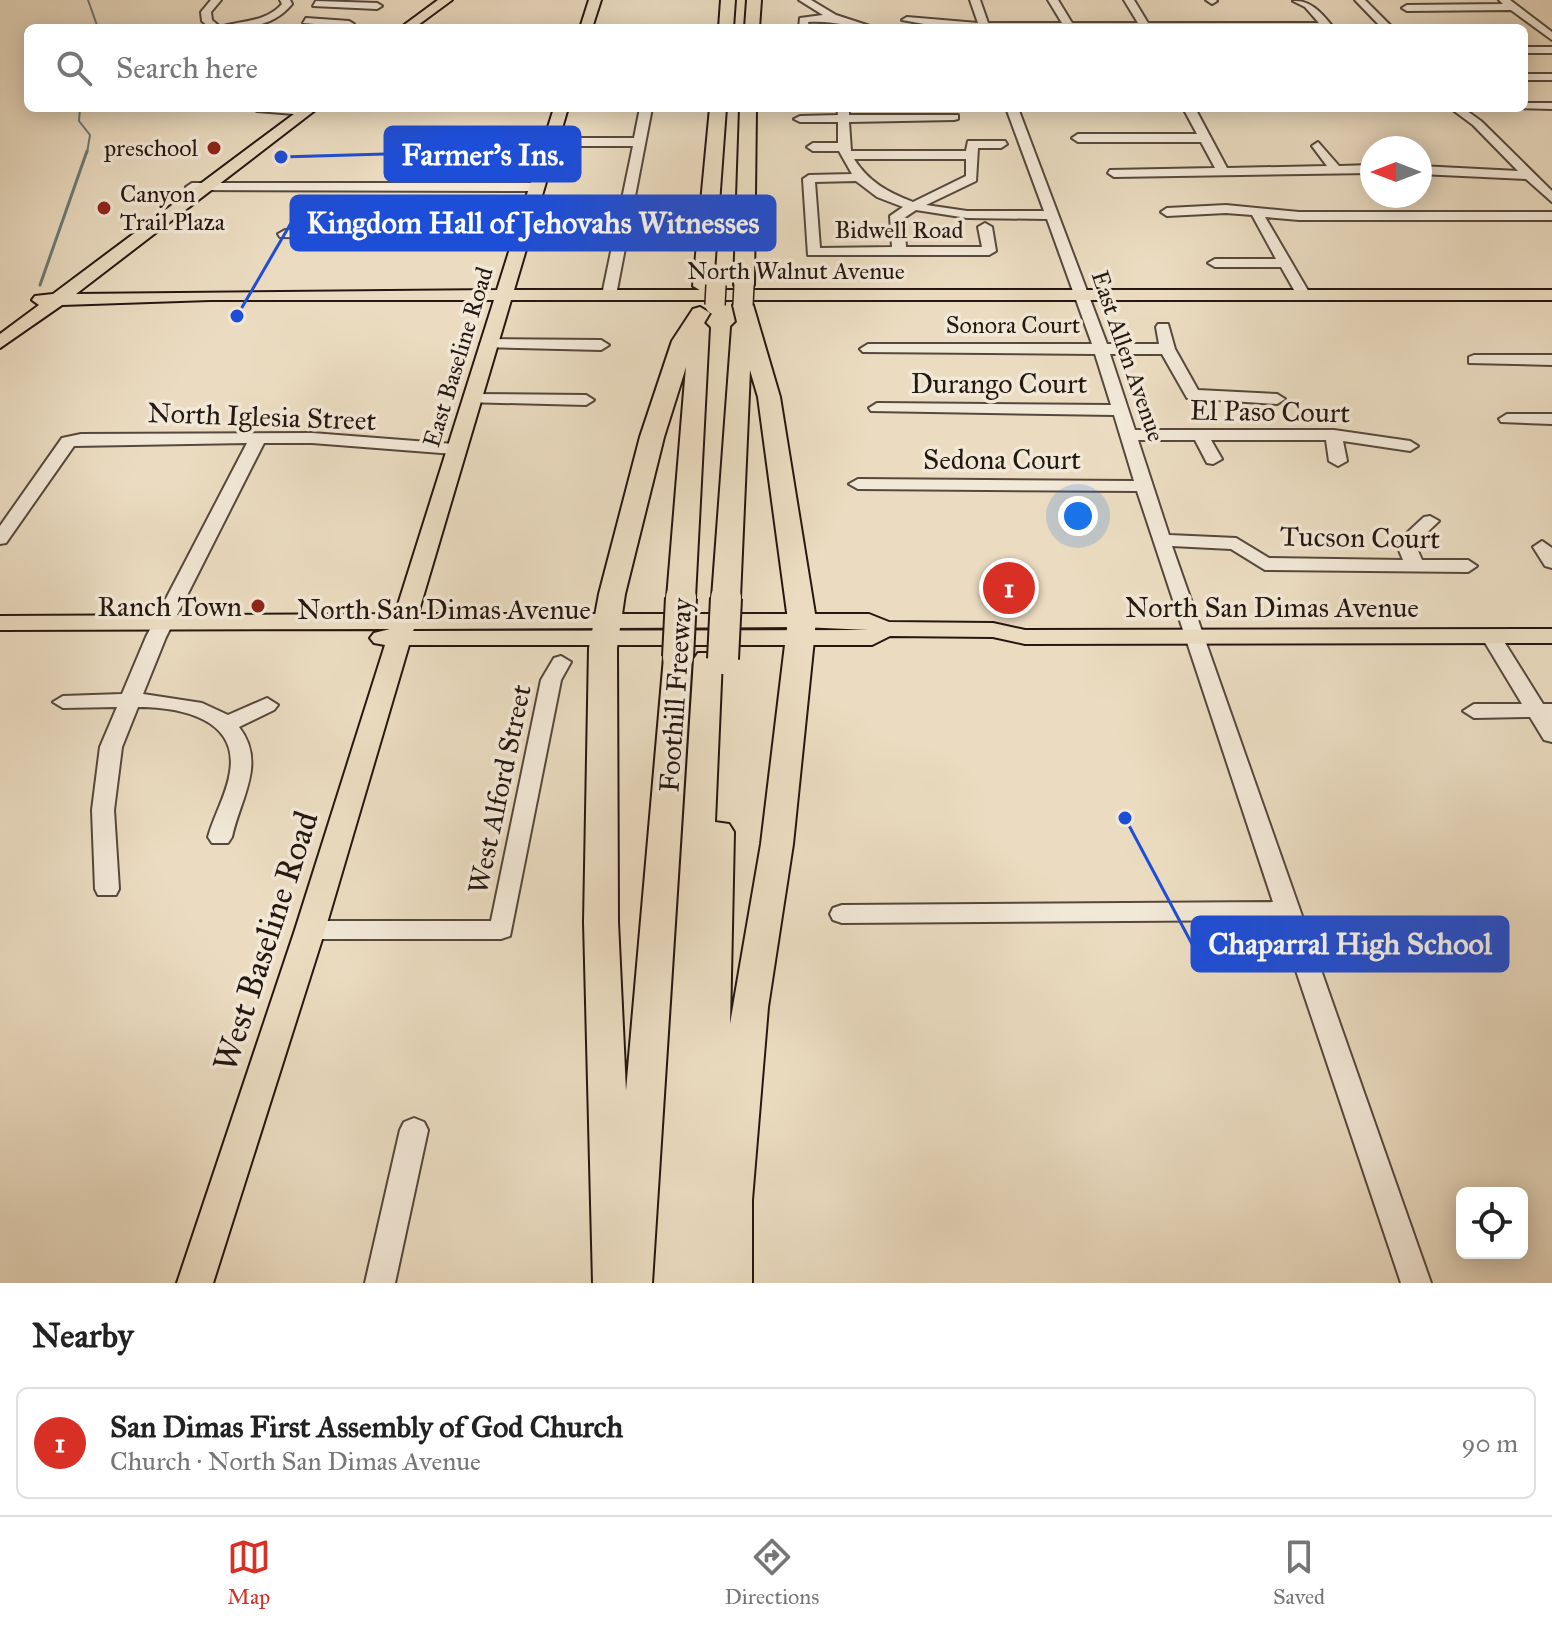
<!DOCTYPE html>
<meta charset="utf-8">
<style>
:root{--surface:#fff;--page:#f2f2f2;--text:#222;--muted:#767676;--line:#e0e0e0;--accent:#d93025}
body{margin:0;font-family:"IM FELL Great Primer",serif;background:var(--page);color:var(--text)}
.controls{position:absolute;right:24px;bottom:24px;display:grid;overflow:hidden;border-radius:12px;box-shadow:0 4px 20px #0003}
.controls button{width:72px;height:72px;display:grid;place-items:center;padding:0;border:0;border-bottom:2px solid var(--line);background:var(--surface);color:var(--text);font:40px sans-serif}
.compass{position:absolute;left:1360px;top:136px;width:72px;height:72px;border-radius:50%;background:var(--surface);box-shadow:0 4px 20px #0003;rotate:270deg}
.you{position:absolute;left:1078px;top:516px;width:28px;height:28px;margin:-20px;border:6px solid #fff;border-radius:50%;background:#1a73e8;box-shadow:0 0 0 12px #1a73e833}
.badge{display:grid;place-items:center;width:52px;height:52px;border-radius:50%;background:var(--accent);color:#fff;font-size:26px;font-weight:700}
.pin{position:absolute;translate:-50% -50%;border:4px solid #fff;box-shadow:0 2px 8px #0006}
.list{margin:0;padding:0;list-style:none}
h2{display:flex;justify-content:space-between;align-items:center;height:104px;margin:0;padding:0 32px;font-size:34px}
h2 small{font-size:26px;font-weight:400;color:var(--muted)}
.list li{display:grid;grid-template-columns:52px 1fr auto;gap:24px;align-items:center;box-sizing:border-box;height:112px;margin:0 16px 16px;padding:0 16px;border:2px solid var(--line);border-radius:12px}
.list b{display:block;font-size:30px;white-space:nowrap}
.list p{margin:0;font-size:26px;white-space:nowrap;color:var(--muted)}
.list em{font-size:26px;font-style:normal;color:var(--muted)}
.icon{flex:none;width:44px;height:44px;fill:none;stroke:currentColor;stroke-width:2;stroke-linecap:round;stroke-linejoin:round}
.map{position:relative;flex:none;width:1552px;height:1283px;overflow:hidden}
.search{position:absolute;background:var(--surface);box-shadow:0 4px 20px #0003;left:24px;right:24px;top:24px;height:88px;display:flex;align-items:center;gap:20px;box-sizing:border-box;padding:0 28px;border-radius:12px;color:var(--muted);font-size:30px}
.sheet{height:232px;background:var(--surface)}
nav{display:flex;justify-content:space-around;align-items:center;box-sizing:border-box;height:112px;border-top:2px solid var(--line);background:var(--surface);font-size:22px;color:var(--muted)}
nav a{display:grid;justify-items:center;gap:4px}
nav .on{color:var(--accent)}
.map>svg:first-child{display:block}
</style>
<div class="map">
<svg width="1552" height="1283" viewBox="0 0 1552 1283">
<rect width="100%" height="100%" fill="#ebdcc1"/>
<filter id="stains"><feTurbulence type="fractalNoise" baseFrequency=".0025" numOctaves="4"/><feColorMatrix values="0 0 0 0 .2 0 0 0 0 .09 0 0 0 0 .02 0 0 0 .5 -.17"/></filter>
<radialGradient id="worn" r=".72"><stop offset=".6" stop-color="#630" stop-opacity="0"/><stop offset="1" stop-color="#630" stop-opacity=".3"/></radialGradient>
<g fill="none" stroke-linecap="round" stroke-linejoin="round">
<g stroke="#6b7976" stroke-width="2">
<path d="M88,0l10,28"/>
<path d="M80,108l-1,13 11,14 -3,18"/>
</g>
<path stroke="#6b7976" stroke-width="3" d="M40,285l47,-134"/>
<defs>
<g id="minor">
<path d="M211,0h10l-10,12 1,8 8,7c22,-7 45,-4 62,-23l-2,-4h10l2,4c-21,26 -52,24 -82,24l-8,-7 -1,-9z"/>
<path d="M799,0h12l25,15 40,13c-25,0 -42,-8 -68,-6l1,6h-10l1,-10 23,-3z"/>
<path d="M970,0h10l8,23h74l-14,-23h10l14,23h66l-14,-23h10l14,23h171l-14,-16 -12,-6c19,-1 29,13 41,27h-388l-44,-8 5,-3 71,6z"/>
<path d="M1206,0h10l1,1 -5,3z"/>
<path d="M1355,0h10l28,28h-11z"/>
<path d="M1499,0h11l42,32v8l-41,-30 -104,1 -5,-3 5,-3 96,-1z"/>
<path d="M316,1l61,2 5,3 -5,3 -64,-3z"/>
<path d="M306,18l43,3 5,3 -5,3 -46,-4z"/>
<rect x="1524" y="47" width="28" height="6"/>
<rect x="1524" y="74" width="28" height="6"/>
<path d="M1524,103h28v6l-32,-1h4z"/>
<path d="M251,108h48l13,4 -6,3 -49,-4z"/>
<path d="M640,108h12l-36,187 -7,4 -7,-4 31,-149h-83l-6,-4 6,-4h84z"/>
<path d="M837,108h12v7h109v4l-4,1 -105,2 2,29h115l2,-10h37l2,3 -6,4h-23l-2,33 -50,24 41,6h77l-38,-103h12l89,236h52l-3,-17 2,-3h10l7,25 23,41 79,4 8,5 -8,5 -90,-6 -25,-44h-52l25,76h199l76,11 8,5 -8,5 -67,-10 4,20 -9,5 -9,-5 -3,-21h-115l11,19 -9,5 -6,-1 -12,-23h-57l31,95 67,3 33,20 134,2 -7,-17 28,-26 6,-1 9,5 -24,23 7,16h46l9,6 -9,6 -203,-2 -34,-21 -59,-3 259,737h-30l-122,-363 -437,3 -9,-3 -3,-6 3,-6 9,-3 431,-3 -136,-411 -279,-2 -9,-5 9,-5 276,2 -20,-66 -243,-4 -2,-3 8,-5 234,2 -16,-51 -232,-2 -3,-3 8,-5h224l-45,-125 -80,-1 -51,-8 -12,8 2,29h76l-4,-20 7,-4 7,4 4,24 -7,4h-181l-5,-76 6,-4 43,-1 -13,-23h-26l-6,-4 6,-4h25v-21h-38l-6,-3 6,-3 38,-1zM854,159h112v17l-53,26c-26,-10 -44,-20 -59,-43zM856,181l21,16 26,10 -13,9 2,31 -72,1 -5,-66z"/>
<path d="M1183,108h12l32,60 100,-2 -15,-20 6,-4 21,24 33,-1v8l-258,4 -6,-4 2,-3 105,-2 -14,-26h-123l-6,-4 6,-4h119z"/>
<path d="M1450,108h13l18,13 71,70v11l-26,-23 -106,-5v-8l98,5 -45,-46z"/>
<path d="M1406,143l7,5h-12z"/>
<path d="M192,183h343l6,4 -6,4 -347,-1 -2,-3z"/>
<path d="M1226,205l73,7h253v8h-253l-34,-3 45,77 -7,4 -5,-1 -17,-30h-66l-7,-4 7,-4h61l-24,-44 -26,-2 -59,3 -6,-4 6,-4z"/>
<path d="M285,230l235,3 7,4 -7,4 -240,-4 -2,-3z"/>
<path d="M488,339l113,1 8,5 -8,5 -118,-3 -3,-3z"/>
<path d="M1474,355h78v10l-83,-2v-6z"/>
<path d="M470,394l116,1 8,5 -8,5 -122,-3v-6z"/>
<path d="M1507,414h45v10l-51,-2 -2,-3z"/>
<path d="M312,433l142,11 8,5 -8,5 -142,-11h-48l-98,194 -23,57 59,9 26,12 39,-17 11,7 -4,5 -35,17c28,36 1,72 -7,110l-4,6h-16l-4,-6c6,-22 19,-43 22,-65 9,-54 -51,-65 -92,-65l-16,40 -8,63 5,79 -3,6h-18l-3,-6 -3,-79 8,-63 17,-40 -54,1 -10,-6 10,-6 59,-2 24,-57 101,-194 -173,3 -68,97 -6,1v-18l62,-88 19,-4z"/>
<path d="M1542,541l10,7v20l-7,-2 -12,-19z"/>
<path d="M1491,630l7,2 45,72h9v38l-8,-2 -14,-23 -56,1 -11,-7 11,-7h48l-41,-68z"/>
<path d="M561,656l10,6 -10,18 -51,256 -9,3h-191l-9,-3 -3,-6 3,-6 9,-3h181l50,-241 13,-22z"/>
<path d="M414,1118l10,4 4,8 -33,153h-30l35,-153 4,-8z"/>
</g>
<g id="major">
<path d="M438,0h14l-38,28h-14z"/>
<path d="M589,0h12l-9,28h-12z"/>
<path d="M302,108h16l-242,186 421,-4 57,-182h14l-54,182h1038v10h-1041l-93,314h451l20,8 104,1 32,7 527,-1v14l-527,1 -32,-7 -103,-1 -18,9h-463l-84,285 -112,353h-36l118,-353 90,-285 -11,-2 -4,-5 4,-5 16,-4 -390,1v-14l395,-2 99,-314h-284l-148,5 -62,43v-14l39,-29 -7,-5 3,-4 18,-2zM802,627l66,3 -455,1 1,-2z"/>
</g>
<g id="highway">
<path d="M721,0h14l-2,28h-14z"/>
<path d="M747,0h14l-2,28h-14z"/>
<path d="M710,108h16l-13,178 -10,6 -10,-6z"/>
<path d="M740,108h16l-2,177 -10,6 -10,-6z"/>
<path d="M743,299l10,6 27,92 36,223 -23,224 -25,163 -16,193v83h-98l40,-624 4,-6h20l4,6 -7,163 14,2 5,8 -4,192 31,-180 27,-224 -30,-223 -8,-27 -10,228 -4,6h-20l-4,-6 20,-271 5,-5 -4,-17z"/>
<path d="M700,307l10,6 -6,10 5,5 -14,270 -4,6h-20l-4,-6 19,-231 -22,70 -39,157 -8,54 1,274 8,169 38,-434 4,-6h20l4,6 -40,626h-59l-9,-361 5,-274 10,-54 41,-157 32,-96 21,-32z"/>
</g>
</defs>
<use href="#minor" stroke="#56483d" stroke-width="4"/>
<use href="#major" stroke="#251711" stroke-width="4"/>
<use href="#highway" stroke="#251711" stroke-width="4"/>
<use href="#minor" fill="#f2e8d7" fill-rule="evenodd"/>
<use href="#major" fill="#ebdcc1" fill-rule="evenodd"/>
<use href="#highway" fill="#ebdcc1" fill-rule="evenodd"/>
<defs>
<g id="highway-bridge-far1">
<path d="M715,305l1,-20"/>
<path d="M743,305l1,-20"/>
</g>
<g id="highway-bridge">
<path d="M678,657l3,-59"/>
<path d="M723,659l3,-61"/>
</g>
</defs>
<use href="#highway-bridge-far1" stroke="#251711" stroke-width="22" stroke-linecap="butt"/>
<use href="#highway-bridge" stroke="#251711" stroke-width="34" stroke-linecap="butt"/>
<use href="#highway-bridge-far1" stroke="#ebdcc1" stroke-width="19"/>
<use href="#highway-bridge" stroke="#ebdcc1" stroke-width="30"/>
</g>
<g fill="#8f2418" stroke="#f2e8d7" stroke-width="3">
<circle cx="214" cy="148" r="8"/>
<circle cx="104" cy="208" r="8"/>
<circle cx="258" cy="606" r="8"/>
</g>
<g text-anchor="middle" stroke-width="7" stroke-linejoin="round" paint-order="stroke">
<g font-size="24" fill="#251711" stroke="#f2e8d7" text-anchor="end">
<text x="198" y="156">preschool</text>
<text x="120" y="202" text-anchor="start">Canyon<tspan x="120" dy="28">Trail Plaza</tspan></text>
</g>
<g font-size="24" fill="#251711" stroke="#f2e8d7">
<text x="899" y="238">Bidwell Road</text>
<text x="796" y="279">North Walnut Avenue</text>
<text x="1013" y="333">Sonora Court</text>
<text transform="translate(1128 356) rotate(71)" y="8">East Allen Avenue</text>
<text transform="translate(458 357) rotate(-73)" y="8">East Baseline Road</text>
</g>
<g font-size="28" fill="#251711" stroke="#f2e8d7">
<text x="999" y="393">Durango Court</text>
<text transform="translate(1270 411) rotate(1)" y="10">El Paso Court</text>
<text transform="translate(262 416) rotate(2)" y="10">North Iglesia Street</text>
<text x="1002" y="469">Sedona Court</text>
<text transform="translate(1360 537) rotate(1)" y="10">Tucson Court</text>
<text x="1272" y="617">North San Dimas Avenue</text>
<text x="444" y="619">North San Dimas Avenue</text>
<text transform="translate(675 695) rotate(-86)" y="10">Foothill Freeway</text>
<text transform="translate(499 789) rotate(-78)" y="10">West Alford Street</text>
</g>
<g font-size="28" fill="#251711" stroke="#f2e8d7" text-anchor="end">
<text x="242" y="616">Ranch Town</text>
</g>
<g font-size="34" fill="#251711" stroke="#f2e8d7">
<text transform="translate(265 941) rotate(-72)" y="12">West Baseline Road</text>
</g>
</g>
<path fill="none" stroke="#1d4ed8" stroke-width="3" d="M281 157L385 154M237 316L291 223M1125 818L1192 944"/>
<g fill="#1d4ed8" stroke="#f2e8d7" stroke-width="3">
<circle cx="281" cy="157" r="8"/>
<circle cx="237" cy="316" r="8"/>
<circle cx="1125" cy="818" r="8"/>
</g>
<g fill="#1d4ed8" stroke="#1d4ed8" stroke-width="3">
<rect x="385" y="127" width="195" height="54" rx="8"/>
<rect x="291" y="196" width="484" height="54" rx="8"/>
<rect x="1192" y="917" width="316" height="54" rx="8"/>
</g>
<g font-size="30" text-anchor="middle" font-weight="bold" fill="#fff">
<text x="483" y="165">Farmer's Ins.</text>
<text x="533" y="233">Kingdom Hall of Jehovahs Witnesses</text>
<text x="1350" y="954">Chaparral High School</text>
</g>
<rect width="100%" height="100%" filter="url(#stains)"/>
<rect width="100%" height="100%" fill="url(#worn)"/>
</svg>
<div class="controls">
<button><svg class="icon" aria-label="locate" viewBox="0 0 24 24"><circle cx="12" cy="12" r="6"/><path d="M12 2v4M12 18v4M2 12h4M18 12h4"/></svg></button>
</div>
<svg class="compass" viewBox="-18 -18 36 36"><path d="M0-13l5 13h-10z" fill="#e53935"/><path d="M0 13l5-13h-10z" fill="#767676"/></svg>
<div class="you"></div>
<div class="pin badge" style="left:1009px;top:588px">1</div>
<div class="search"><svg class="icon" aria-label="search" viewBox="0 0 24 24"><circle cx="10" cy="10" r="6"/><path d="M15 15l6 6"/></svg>Search here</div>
</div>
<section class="sheet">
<h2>Nearby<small></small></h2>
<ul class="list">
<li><span class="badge">1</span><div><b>San Dimas First Assembly of God Church</b><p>Church · North San Dimas Avenue</p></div><em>90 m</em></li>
</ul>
</section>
<nav>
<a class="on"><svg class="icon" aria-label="map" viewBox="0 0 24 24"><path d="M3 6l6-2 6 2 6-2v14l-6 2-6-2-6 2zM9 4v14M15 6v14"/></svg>Map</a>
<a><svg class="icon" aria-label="directions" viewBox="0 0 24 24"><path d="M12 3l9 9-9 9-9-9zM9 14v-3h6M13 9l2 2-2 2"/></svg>Directions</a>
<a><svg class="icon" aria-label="saved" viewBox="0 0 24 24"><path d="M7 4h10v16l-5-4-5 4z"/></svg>Saved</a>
</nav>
